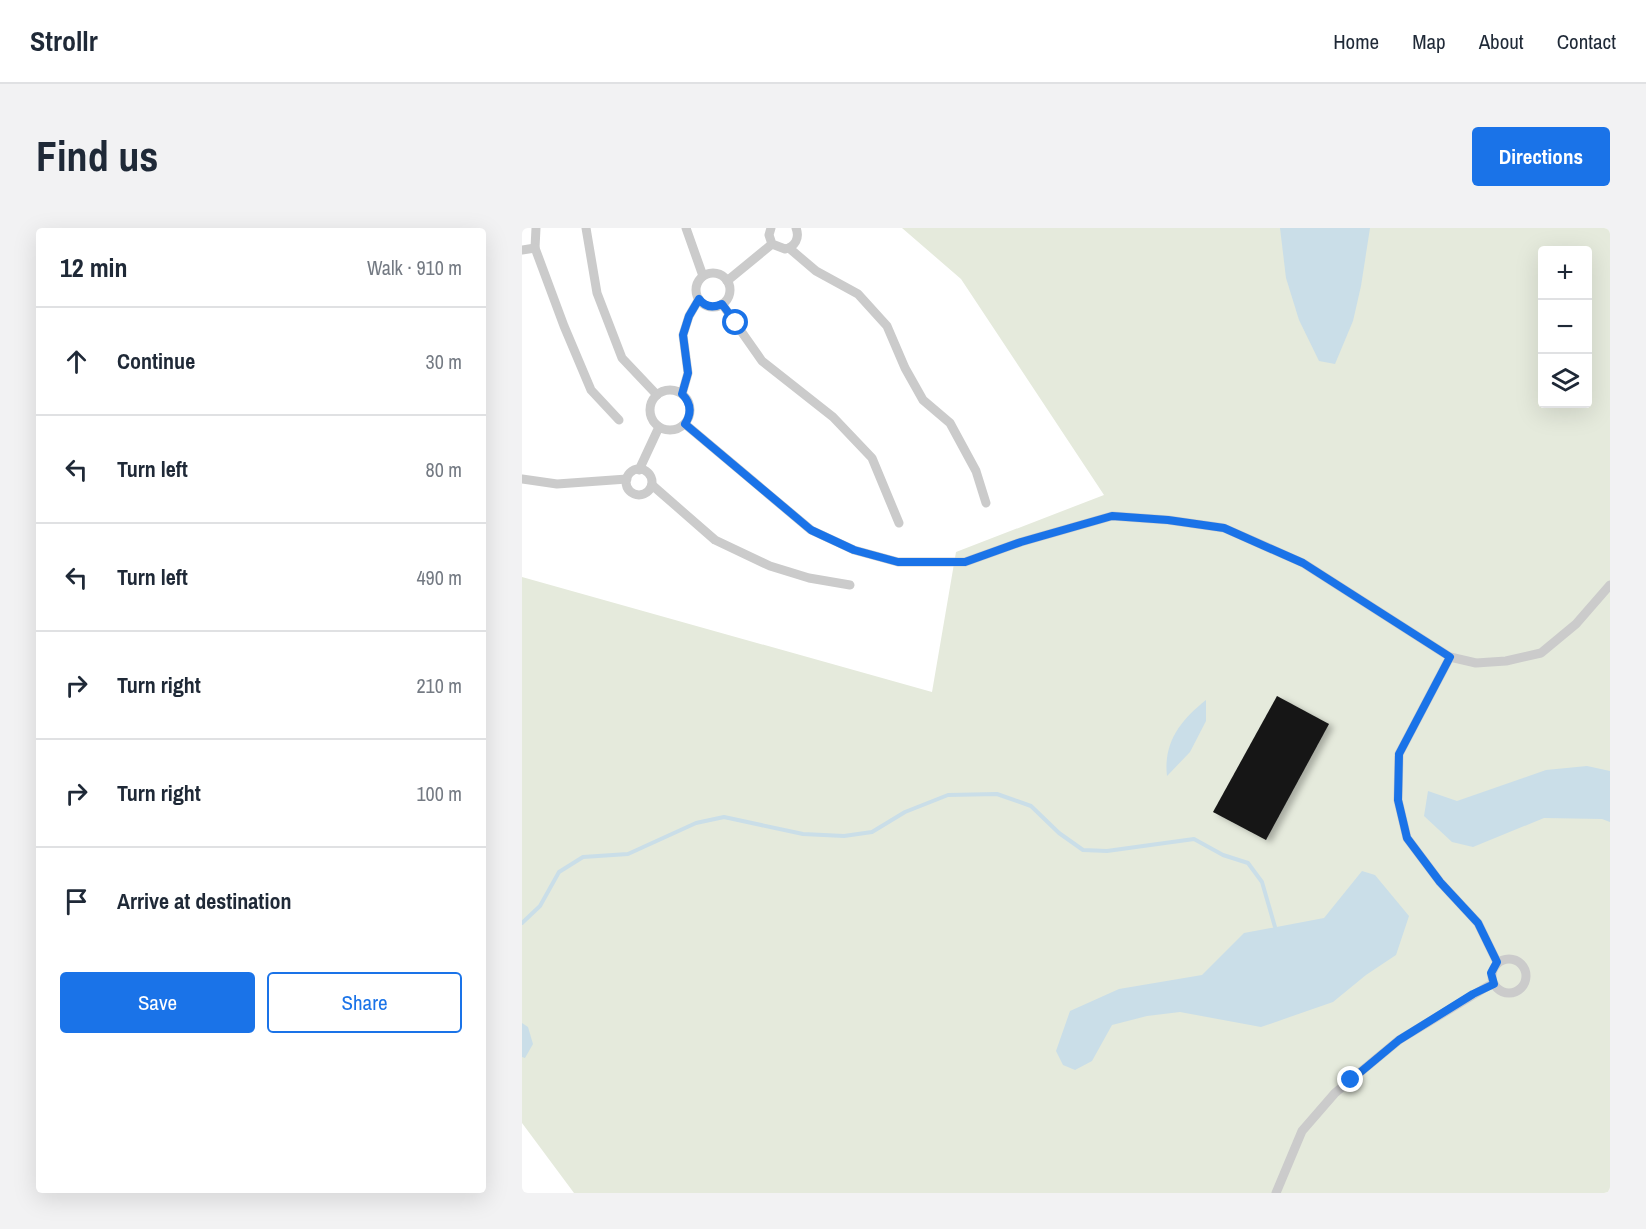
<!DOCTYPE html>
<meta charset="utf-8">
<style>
:root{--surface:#fff;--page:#f2f2f3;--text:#1f2937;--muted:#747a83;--line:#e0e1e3;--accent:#1a73e8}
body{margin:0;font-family:"Archivo Narrow",sans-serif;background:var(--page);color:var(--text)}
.controls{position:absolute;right:18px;top:18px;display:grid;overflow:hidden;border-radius:6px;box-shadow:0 6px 24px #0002}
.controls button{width:54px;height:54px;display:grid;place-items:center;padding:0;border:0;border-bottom:2px solid var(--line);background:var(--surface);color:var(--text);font:30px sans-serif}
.stop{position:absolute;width:18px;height:18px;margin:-14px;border:4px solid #1a73e8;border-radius:50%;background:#fff}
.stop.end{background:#1a73e8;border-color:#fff;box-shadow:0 2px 6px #0008}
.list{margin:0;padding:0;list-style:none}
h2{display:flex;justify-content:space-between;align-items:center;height:78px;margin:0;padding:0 24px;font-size:26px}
h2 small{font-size:20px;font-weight:400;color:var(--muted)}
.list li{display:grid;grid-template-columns:39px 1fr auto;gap:18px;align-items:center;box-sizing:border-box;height:108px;padding:0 24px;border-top:2px solid var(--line)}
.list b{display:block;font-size:22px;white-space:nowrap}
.list em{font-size:20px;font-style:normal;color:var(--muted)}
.actions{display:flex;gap:12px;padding:18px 24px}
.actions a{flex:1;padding:14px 0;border:2px solid var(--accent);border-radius:6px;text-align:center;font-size:21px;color:var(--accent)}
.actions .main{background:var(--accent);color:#fff}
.icon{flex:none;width:33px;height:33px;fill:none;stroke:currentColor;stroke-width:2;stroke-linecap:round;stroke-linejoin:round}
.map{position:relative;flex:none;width:1088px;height:965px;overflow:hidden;border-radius:6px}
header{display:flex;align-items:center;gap:36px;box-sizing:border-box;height:84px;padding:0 30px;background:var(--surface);border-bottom:2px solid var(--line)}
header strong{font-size:28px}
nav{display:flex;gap:33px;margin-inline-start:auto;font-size:21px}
.intro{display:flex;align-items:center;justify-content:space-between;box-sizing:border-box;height:144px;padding:0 36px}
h1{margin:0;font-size:42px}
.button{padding:15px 27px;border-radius:6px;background:var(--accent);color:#fff;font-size:21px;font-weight:700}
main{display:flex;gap:36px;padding:0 36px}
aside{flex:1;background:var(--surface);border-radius:6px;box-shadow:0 6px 24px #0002}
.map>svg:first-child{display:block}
</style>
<header>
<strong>Strollr</strong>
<nav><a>Home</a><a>Map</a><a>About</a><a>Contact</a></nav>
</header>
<div class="intro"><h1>Find us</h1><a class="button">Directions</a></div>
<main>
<aside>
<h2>12 min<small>Walk · 910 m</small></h2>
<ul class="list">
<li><svg class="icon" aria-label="ahead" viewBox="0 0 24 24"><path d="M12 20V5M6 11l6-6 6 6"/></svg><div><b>Continue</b></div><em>30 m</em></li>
<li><svg class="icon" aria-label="left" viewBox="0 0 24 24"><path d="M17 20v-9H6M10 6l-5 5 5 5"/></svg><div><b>Turn left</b></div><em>80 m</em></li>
<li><svg class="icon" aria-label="left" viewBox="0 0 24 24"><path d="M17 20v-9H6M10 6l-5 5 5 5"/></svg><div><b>Turn left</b></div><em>490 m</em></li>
<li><svg class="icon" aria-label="right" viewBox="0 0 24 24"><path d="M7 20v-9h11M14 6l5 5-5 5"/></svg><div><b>Turn right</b></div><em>210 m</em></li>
<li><svg class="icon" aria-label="right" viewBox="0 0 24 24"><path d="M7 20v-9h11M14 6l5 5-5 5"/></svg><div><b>Turn right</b></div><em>100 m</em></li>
<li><svg class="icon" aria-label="arrive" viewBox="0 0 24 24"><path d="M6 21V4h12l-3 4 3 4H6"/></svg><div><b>Arrive at destination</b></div></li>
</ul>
<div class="actions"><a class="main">Save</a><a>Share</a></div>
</aside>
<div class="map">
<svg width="1088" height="965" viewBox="0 0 1088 965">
<defs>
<filter id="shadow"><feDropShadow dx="5" dy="3" stdDeviation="3" flood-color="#0004"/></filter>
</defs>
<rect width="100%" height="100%" fill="#fff"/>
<path fill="#e5eadc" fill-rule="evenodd" d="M380,0h708v965h-1036l-52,-70v-546l410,115 24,-140 148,-57 -143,-216zM1020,22h46v154h-46z"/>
<g fill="#cadee8">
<path d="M758,0h90l-9,58 -8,35 -18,43 -16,-3 -20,-41 -13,-42z"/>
<path d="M684,472v21l-16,31 -23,24c-4,-34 14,-56 39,-76z"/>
<path d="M1065,538l23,5v51l-8,-3 -58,-1 -71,29 -21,-5 -28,-26 4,-25 29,10 89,-31z"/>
<path d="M840,643l13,4 34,41 -13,39 -30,20 -33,27 -72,25 -81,-15 -33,4 -35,9 -20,36 -17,9 -12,-5 -7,-14 14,-40 49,-22 83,-14 42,-42 80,-15z"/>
<path d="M0,795l6,4 5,17 -8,14 -3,-1z"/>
</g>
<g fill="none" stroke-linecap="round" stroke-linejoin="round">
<path stroke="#cadee8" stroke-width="4" d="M0,695l18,-17 19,-34 24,-15 45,-3 68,-31 28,-6 79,17 41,2 28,-4 33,-20 43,-17 49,-1 34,12 28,27 24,17 24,1 87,-12 29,16 25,8 14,19 13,45"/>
</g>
<path fill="#151515" filter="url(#shadow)" d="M755,468l52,28 -63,116 -53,-28z"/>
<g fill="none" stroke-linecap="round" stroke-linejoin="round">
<g stroke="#cbcbcb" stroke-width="9">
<path d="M14,0l-1,20 29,78 27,64 28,30"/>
<path d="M64,0l11,65 25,65 35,37"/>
<path d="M164,0l17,48"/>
<path d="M249,0l-2,7 3,9 13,5c10,-2 15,-11 11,-21"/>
<path d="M267,20l27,23 42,23 29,32 18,42 18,32 27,23 26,48 10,32"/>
<path d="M0,22l13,-2"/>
<circle cx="191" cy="62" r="17"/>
<path d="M205,53l45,-37"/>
<path d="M200,76l40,57 71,56 39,41 27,65"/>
<circle cx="148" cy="182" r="20"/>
<path d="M160,166l6,-21 -5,-38 6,-19 10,-17"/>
<path d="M163,196l126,106 43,20 44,12h67l56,-20 91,-26 56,4 56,8 79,35 147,94 26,6 30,-2 35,-8 35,-29 34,-39"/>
<circle cx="117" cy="254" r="13"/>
<path d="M117,242l20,-43"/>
<path d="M0,251l35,5 70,-5"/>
<path d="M130,257l63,55 55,26 39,12 41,7"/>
<path d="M928,429l-51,97 -1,46 9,38 33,44 38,41 19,39"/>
<circle cx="987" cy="748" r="17"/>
<path d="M754,965l26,-62 33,-38 64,-53 89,-54 6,-2"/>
</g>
</g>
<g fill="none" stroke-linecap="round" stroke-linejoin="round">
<path stroke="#1a73e8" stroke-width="8" d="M214,95l-14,-19c-9,4 -17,3 -23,-5l-10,17 -6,19 5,38 -6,21c9,9 10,19 3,30l126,106 43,20 44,12h67l56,-20 91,-26 56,4 56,8 79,35 147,94 -51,97 -1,46 9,38 33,44 38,41 19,39 -6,11 3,11 -21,10 -74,46 -48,40"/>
</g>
</svg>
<div class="controls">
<button>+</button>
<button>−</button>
<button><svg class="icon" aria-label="layers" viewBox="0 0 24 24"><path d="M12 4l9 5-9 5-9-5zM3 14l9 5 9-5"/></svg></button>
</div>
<div class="stop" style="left:214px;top:95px"></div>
<div class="stop end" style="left:829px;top:852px"></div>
</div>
</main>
